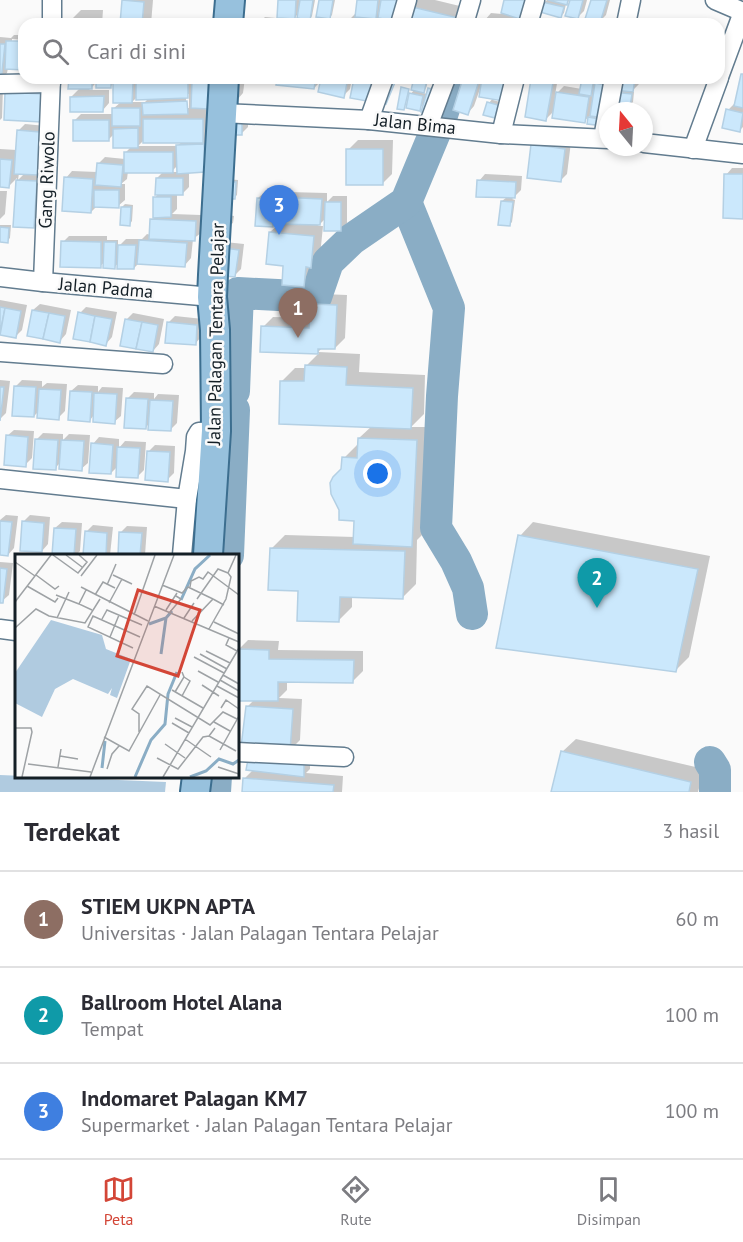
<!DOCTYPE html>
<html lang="id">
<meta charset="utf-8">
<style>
:root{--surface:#fff;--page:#f7f7f7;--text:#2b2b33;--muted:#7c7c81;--line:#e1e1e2;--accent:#d34637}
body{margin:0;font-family:"PT Sans",sans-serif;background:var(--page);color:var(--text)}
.compass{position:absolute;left:599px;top:102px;width:54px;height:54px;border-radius:50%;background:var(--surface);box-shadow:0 3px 9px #0003;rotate:342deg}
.you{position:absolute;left:378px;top:474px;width:21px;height:21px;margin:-15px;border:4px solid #fff;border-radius:50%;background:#1a73e8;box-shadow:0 0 0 9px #1a73e833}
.badge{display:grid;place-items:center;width:39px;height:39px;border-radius:50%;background:var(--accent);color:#fff;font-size:20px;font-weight:700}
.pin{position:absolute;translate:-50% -50px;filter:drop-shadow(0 2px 3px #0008)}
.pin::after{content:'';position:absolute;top:32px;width:21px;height:18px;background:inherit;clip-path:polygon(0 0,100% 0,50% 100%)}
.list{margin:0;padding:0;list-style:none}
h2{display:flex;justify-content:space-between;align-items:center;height:78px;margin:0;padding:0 24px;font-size:26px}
h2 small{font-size:20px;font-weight:400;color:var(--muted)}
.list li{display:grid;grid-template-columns:39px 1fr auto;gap:18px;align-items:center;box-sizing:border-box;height:96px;padding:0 24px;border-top:2px solid var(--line)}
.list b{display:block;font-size:22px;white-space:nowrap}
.list p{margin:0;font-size:20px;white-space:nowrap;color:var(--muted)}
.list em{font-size:20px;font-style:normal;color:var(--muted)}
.icon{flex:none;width:33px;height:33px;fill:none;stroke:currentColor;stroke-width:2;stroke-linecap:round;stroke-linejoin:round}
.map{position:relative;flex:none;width:743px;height:792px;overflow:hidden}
.search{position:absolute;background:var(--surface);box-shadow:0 3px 9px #0003;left:18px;right:18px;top:18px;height:66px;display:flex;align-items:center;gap:15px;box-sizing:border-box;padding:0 21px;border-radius:18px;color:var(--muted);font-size:22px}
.sheet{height:366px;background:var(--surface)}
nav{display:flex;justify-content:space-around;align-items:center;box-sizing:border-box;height:84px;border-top:2px solid var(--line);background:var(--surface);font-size:16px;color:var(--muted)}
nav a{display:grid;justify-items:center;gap:3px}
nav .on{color:var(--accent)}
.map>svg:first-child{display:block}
</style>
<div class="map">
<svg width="743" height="792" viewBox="0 0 743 792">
<rect width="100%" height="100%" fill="#fafafa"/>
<path fill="#b0cbe0" d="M0,775l166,7 -1,10h-165z"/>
<g fill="#0003" fill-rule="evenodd">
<path d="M125,0h28l-2,24h-29z"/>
<path d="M280,0h35l-3,16 -3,4 10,1 5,-4 -4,-17h15l-3,15 -3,3h6v6h-43l5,-5h2l1,-7 -6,6z"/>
<path d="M359,0h45l-3,24h-53l1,-4 6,-6z"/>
<path d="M416,0h19l37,9 -13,15 -49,-18z"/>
<path d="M506,0h21l-6,24h-37l1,-4 6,-7 11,1z"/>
<path d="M547,0h23l-4,4 -2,9 -3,3 -17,-13z"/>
<path d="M571,0h16l-3,11 -7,7z"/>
<path d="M592,0h18l-4,15 -3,3h3v6h-22l5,-5z"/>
<path d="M81,10h22l-1,14h-31v-4z"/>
<path d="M265,17l11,1 -1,5 3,-3 10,1 -1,3h-29z"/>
<path d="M563,19l8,1v4h-11z"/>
<path d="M14,35h10v5l-12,-1v3l12,1v25h-16l-1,5 -7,6v-42l11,1z"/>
<path d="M743,74v53l-3,3 -12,-20 6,-6h2z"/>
<path d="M70,78h43v6l-3,3 -13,-5 -8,8h20v13l-6,7 -32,-13 9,-9z"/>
<path d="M119,78h96l-1,23 -8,8h7v22l-7,7h4l1,26 -22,8v15l-7,7h-5v15l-5,5 29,1v18l-8,6 -2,19 -6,7 -46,-2 -5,5 -15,-5 -5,4 -9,-5 -5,4 -37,-24 6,-6h38v4h11v7l8,-8h16l5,-5 4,1 1,-15 3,-3v-19l4,-5 -2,-15 7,-7h-36l-1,8 -6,5h4v16l-7,6h-21l-6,6 -25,-34 6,-7 25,1 1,-8 7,-7 20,2 1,-7 6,-6 -18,-12 -6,6 -33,-20 6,-6h33v-6l7,-6 -6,-19zM186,94h3v14h-3zM138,96l11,2 -4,4h-13zM145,139l37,3 -5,4h-39zM178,165v7h-7z"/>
<path d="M226,78h19l-2,15 -6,7z"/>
<path d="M278,78h74l-2,11 -7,7 -20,-17 -9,9z"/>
<path d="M416,78h13l-3,10 -4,5 6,1 1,-5 4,-3 3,-8h10l-27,31 -10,-13 6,-7h-2z"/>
<path d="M465,78h46l-18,20v2l7,2 -3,11 -3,3 -5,-13 4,-5 -12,-12 -7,20 -6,7z"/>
<path d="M535,78h23l-3,17 9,-9 18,3 1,-11h57l-1,6 -7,7 2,1 -1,10 -3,3 -21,1 13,2 -1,3h-11l-7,6 -14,5 1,-6 -6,5 -29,-11 -9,9 -14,-39z"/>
<path d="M0,87h3l-1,31 -2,2z"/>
<path d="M48,88l-1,26 -40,-21z"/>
<path d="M248,110v17l-6,6 -16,1z"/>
<path d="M25,124l21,2 -2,41 -8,8h6l-2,45 -6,6 -19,-1 2,-47 -8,8h-9v-37l17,1 1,-19zM19,173h6l-7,7z"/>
<path d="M539,139l32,3 -4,32 -6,6 -28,-35z"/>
<path d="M358,140h35l-1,34 -10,10 -34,-34z"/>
<path d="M732,168h11v49l-17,-42z"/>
<path d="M485,174l37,2 -1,14 -9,9 3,1 -3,22 -3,3 -7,-24 5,-4 -28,-16z"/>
<path d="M226,179l12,1 -1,15 -3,3z"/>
<path d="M0,191h7l-2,23 -5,5z"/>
<path d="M265,192l15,1v5l7,-6 40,1v9l6,-6h14v27l-7,7 -14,-12 -8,8h5l-3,30 -5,6 -1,14 -10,10 -19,-22 -15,-32 9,-8v-5l-6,6 -15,-27z"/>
<path d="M125,204l8,1 -1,16 -2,3 -8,-17z"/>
<path d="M222,214l12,2 -1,7 -3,2 -12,-1z"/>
<path d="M0,225h11l-1,13 -3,3 -7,-1z"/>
<path d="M225,242l19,2 -3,25 -6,6z"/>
<path d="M322,294l25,1 -2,43 -10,10 -12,-1 -5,5 42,2 -1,18 66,3 -1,39 -13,13h19l-5,105 -8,8 -1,44 -13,13 -51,-1v11l-13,13 -39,-31 -29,-40 14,-14 70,2 1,-18 -13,-50 1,-11 13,-13h2v-7l13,-12 -90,-45 13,-13h11v-2l13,-13 -57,-2 1,-24 10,-10 38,1 1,-14z"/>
<path d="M0,300l27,5 -5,25 -6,6 -16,-3z"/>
<path d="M40,304l31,6 -5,24 -6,7 -27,-31z"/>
<path d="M86,307l31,5 -5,25 -6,7 -26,-31z"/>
<path d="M133,313l31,6 -5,25 -6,7 -27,-31z"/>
<path d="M175,316l28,3 -2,18 -6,7 -27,-21z"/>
<path d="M0,380l10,1 -4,32 -6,6z"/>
<path d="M22,380l20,1v6l5,-4 20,1 -2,27 -7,7 -19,-7 -5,5 -19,-29z"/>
<path d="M78,385l20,1v6l4,-5 21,1 -2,28 -7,6 -20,-7 -4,5 -19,-29z"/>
<path d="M134,392l20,1v6l4,-5 21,1 -2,28 -7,7 -20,-7 -4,4 -19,-28z"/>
<path d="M14,430l20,1 -2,27 -7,7 -18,-29z"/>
<path d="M43,433l20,1v6l6,-6 21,1 -2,28 -7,6 -20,-7 -6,6 -18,-29z"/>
<path d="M99,437l20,2v9l6,-7 21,1 -2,28 -7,7 -19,-11 -7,7 -18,-29z"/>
<path d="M155,445l20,1 -1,27 -7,7 -18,-29z"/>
<path d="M6,515l12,1 -4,32 -6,7 -8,-1v-34z"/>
<path d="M30,515l20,2 -2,27 -6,7 -19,-29z"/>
<path d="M62,522l20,1 -2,28 -4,4h-23l2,-27z"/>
<path d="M533,522l177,34 -21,101 -13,13 -156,-134z"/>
<path d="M93,525l20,2 -3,28h-25l1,-23z"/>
<path d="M127,526l20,1 -2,28h-26l2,-23z"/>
<path d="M0,562l13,1 -4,32 -7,6h-2z"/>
<path d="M248,640l31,1 -1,9 85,1v20l-10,10 -66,-1v10l-8,8 23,1 -2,41 -11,11 21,1v17l-4,4 37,3 -1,16h-98l1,-14 8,-8 -3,-15 -3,-48 7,-7 -17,-1 1,-49z"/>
<path d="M576,739l128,30 -6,23h-145l9,-40z"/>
</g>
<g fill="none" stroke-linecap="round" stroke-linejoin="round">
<g stroke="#8aadc5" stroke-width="32">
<path d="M406,202l43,106 -7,88 -6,132 20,33 12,27 4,26"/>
<path d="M234,391l4,-98 78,4 12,-35 24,-23 54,-37 35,-84 13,-40"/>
<path d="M228,555l6,-145"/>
<path d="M710,762l5,8v22"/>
<path d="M215,792l1,-16"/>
</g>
</g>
<g fill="#cbe8fc" stroke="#b4d0e4" stroke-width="1.5">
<path d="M122,0l22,2 -2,22h-22z"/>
<path d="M278,0h18l-1,19 -18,-1z"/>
<path d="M300,0h13l-3,21 -13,-3z"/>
<path d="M319,0h14l-3,19 -14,-2z"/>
<path d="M357,0h21l-2,19 -21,-2z"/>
<path d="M381,0h18l-4,21 -17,-3z"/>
<path d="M504,0h24l-5,20 -22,-7z"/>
<path d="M548,0h20l-1,5z"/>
<path d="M570,0h13l-5,19 -13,-3z"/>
<path d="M591,0h16l-7,23 -15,-4z"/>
<path d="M542,2l22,5 -3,11 -21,-6z"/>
<path d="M408,6l55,13 -2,5h-57z"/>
<path d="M70,19l23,1v4h-23z"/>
<path d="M348,19l23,4 -1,1h-23z"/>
<path d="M484,19l32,4v1h-33z"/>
<path d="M6,41h18v29l-19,-1z"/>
<path d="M0,44h5l-4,37h-1z"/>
<path d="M741,74h2v34l-9,-2z"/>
<path d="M69,78h23v11h-24z"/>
<rect x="96" y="78" width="15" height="10"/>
<path d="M136,78h52v20l-52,2z"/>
<path d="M277,78h39l-2,11 -38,-4z"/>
<path d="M321,78h27l-4,20 -26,-6z"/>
<path d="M354,78h23l-5,24 -22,-4z"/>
<path d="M391,78l5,2 -10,24 -9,-3z"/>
<path d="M393,78h20l-1,4z"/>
<path d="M414,78l13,2 -3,13 -13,-3z"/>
<path d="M463,78h17l-12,37 -15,-5z"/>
<path d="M482,78h25l-4,23 -24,-4z"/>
<path d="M582,78h12l-3,18 -12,-2z"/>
<path d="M596,78h16l-1,6 -15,-2z"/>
<path d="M616,78h19l-2,14 -19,-2z"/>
<path d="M531,79l22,4 -7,38 -21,-4z"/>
<path d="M192,80l17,1 -1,28 -17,-1z"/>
<path d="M113,82l20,1 -1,20h-19z"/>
<path d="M595,83l15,3 -5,32 -15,-2z"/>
<path d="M401,87l8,2 -5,21 -7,-1z"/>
<path d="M428,88l11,3 -6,24 -12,-3z"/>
<path d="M5,92l37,2 -1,28 -37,-2z"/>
<path d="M556,92l33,5 -4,26 -33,-5z"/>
<path d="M613,92l19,2 -2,13 -18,-2z"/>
<path d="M409,93l14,3 -3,15 -14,-3z"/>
<path d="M104,96l-1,16h-33v-15z"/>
<path d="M187,101l1,13 -45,1 -1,-12z"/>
<path d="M487,102l11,3 -3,13 -12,-3z"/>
<rect x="112" y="108" width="28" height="18"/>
<path d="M726,109l17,4 -3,19 -18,-4z"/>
<path d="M242,116v19h-18v-18z"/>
<path d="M588,117l17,3 -1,6 -17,-2z"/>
<rect x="143" y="119" width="60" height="24"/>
<rect x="73" y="120" width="36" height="21"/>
<path d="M138,128v20h-25v-19z"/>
<path d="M17,130l23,2 -2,43 -24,-1z"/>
<path d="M204,144l1,28 -28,2 -1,-29z"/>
<path d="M531,144l34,5 -4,33 -34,-4z"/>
<rect x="346" y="149" width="37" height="36"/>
<rect x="124" y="152" width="49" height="21"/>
<path d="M0,159l12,1 -3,28 -9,-1z"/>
<path d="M97,163l26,2 -2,22 -26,-2z"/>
<path d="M724,174h19v45l-20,-1z"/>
<path d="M64,177l29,2 -2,34 -29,-2z"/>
<path d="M156,178h27v17h-28z"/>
<path d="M16,180l21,1 -3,47 -21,-1z"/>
<path d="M477,180l39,2 -1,16 -39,-1z"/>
<path d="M221,182h15l-1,17h-14z"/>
<path d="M94,190h25v18l-25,-1z"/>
<path d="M153,197h18v20l-18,1z"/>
<path d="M279,197l43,2 -2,26 -43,-1z"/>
<path d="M257,198l17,1 -1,28 -18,-1z"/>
<path d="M501,201l12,1 -3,24 -12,-1z"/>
<path d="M325,202h16v29h-17z"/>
<path d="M121,207h10l-1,19 -10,-1z"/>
<path d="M150,219l46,2 -1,20 -46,-2z"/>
<path d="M0,227l9,1 -1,15 -8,-1z"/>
<path d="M269,232l45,4 -3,32 -5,-1 -2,20 -22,-2 1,-19 -17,-2z"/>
<path d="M139,240l48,3 -2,24 -48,-3z"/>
<path d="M61,241l40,1v26l-41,-1z"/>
<path d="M104,242h12l-1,27 -12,-1z"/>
<path d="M118,245h18l-2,24h-17z"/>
<path d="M217,247l22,3 -4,27 -22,-2z"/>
<path d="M310,304l27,1 -2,44h-17v5l-58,-2 1,-26 48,2z"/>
<path d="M0,307l5,1 -5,25z"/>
<path d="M5,308l16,3 -5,27 -16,-3z"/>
<path d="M32,310l17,3 -6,26 -16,-3z"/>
<path d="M78,312l17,4 -5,26 -17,-3z"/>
<path d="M49,313l16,3 -5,27 -17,-4z"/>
<path d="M95,316l17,3 -6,27 -16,-4z"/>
<path d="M125,319l17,3 -6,27 -16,-3z"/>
<path d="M142,322l16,3 -5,27 -17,-3z"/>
<path d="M167,322l30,3 -1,20 -31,-2z"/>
<path d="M305,365l42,2 -1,18 67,3 -2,41 -132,-5 1,-43h24z"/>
<path d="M14,386l22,1 -2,30 -22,-1z"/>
<path d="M0,387h4l-4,34z"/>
<path d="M39,389l22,1 -2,30 -22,-2z"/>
<path d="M70,391l22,1 -2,30 -22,-2z"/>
<path d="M94,393l23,1 -2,30 -22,-2z"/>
<path d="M126,398l22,1 -2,30 -22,-1z"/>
<path d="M150,400l23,1 -2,30 -23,-1z"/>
<path d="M6,435l22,2 -2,30 -22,-2z"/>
<path d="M358,438l59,2 -5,107 -59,-3 1,-23 -15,-1v-10l-8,-16 -1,-11 3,-6 8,-8 1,-12 15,1z"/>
<path d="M35,439l23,1 -2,30 -23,-1z"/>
<path d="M61,440l23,1 -2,30 -23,-2z"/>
<path d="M91,443l22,2 -2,29 -22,-1z"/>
<path d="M117,447l23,1 -2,30 -22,-1z"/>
<path d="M147,451l23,1 -2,30 -23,-2z"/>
<path d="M0,521l12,1 -4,34 -8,-1z"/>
<path d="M22,521l22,2 -2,29 -22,-1z"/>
<path d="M54,528l22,1 -2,26h-22z"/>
<path d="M85,531l22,2 -1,22h-23z"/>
<path d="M119,532l23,1 -2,22h-22z"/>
<path d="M518,535l180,34 -22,103 -180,-24z"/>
<path d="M270,548l135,3 -2,48 -63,-2 -1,25 -42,-1 1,-30 -30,-1z"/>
<path d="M0,568l7,1 -4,34h-3z"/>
<path d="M237,649l32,1v9l85,1 -1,23 -75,-1v19h-41z"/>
<path d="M246,706l47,3 -3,42 -49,-4z"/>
<path d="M561,751l130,31 -2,10h-138z"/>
<path d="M249,754l55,4v19l-58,-7z"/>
<path d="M243,778l91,7 -1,7h-91z"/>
</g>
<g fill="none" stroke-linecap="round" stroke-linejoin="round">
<defs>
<g id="minor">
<path d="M715,0l28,12"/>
<path d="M52,24v-24"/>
<path d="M400,24l7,-24"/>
<path d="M464,24l7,-24"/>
<path d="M528,24l7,-24"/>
<path d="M626,24l5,-24"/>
<path d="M719,77l24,-65"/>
<path d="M0,84l51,-1"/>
<path d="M222,113l147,7 132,14 107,5"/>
<path d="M369,120l15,-42"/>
<path d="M428,126l18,-48"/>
<path d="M501,134l14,-56"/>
<path d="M603,138l11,-60"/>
<path d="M644,143l99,11"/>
<path d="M693,149l26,-71"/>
<path d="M0,277l43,5 169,15"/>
<path d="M43,282l8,-204"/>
<path d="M0,352l163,12"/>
<path d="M0,479l187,20"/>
<path d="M182,555l5,-56 8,-48 1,-14 3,-5 17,-1"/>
<path d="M0,629l16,2"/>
<path d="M237,752l107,5"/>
</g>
<g id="primary">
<path d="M228,24l2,-24"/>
<path d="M208,555l8,-124 -1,-101 -3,-33 1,-22 11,-197"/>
<path d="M195,792l2,-16"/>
</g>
</defs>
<use href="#minor" stroke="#627c8f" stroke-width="21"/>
<use href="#primary" stroke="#3c6e8f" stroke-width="32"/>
<use href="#minor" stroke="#fff" stroke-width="18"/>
<use href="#primary" stroke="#97c1dd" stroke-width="28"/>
</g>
<g text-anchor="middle" stroke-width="5" stroke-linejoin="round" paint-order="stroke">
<g font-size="18" fill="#141f26" stroke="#fafafa">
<text transform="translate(415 124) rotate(6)" y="6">Jalan Bima</text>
<text transform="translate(47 180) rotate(-88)" y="6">Gang Riwolo</text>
<text transform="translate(106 288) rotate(5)" y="6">Jalan Padma</text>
<text transform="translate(216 334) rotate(-89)" y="6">Jalan Palagan Tentara Pelajar</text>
</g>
</g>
<g transform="translate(15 554)">
<rect width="224" height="224" fill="#fafafa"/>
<path d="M36,66l51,15 4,14 25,10 -14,39 -7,-3 2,-7 -4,6 -35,-15 -18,10 -13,28 -27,-14v-30z" fill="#b0cbe0"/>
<path fill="none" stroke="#8aadc5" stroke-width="3" d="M166,46l14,-31 15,-14M134,70l17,-6 6,-7M146,100l5,-36M87,214l3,-27M120,223l16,-37 14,-16 3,-30 9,-22M175,223l16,-6 13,-12 14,5 6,-4"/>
<path fill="none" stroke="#9ea2a5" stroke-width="1.5" d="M38,1l25,18 9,-11 -8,-7M51,1l16,12M0,8l20,14M21,21l19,14 4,-3M98,21l19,9M66,22l16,-21M92,31l9,-21M147,31l20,8 6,-6 25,12M12,32l28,16 3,-4M66,33l67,34M175,33l1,-6 8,-4 4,2 5,-7 31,23M71,36l-7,14 13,6M41,41l23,9M80,41l8,-13 12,6M182,45l21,-30 10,4M0,48l36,-47M94,49l13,-24M139,52l85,36M151,56l11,-17M155,58l11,-13 -5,-3M119,61l21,-60M42,64l12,-26M169,64l10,-15M87,65l5,-9 35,15M177,67l21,-22 11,6M199,68l25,12M0,74l21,-19 13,7 36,7 15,-24M194,75l17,-30 5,-22 -3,-4 8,-18M95,83l9,-22M214,84l-3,7 11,6M118,94l-45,-21 5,-11 47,21M191,97l24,12M185,100l27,15M179,103l30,16M183,117l20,11M208,121l16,9M205,126l19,11M187,131l17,11M202,132l22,12M157,136l31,18M160,138l9,-15 -2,-5M167,142l8,-15 -6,-4M206,154l5,-8 13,9M160,164l17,9M199,168l16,9M157,169l17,10M0,174h16l1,4 -10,45M200,174l-6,8 27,15M124,178v-18l-7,-5 15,-23 63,39 13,-13 14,7M89,183l25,14 31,-56M170,185l26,18M150,190l20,14M205,196l19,-34M45,202l18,3M142,204l21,11 25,-32 6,-1M13,210l63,8M43,213l3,-18M203,213l21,7M92,215l5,-15 7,-8M75,223l84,-222M148,223l76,-129"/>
<path fill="#d34637" fill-opacity="0.15" stroke="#d34637" stroke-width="3" d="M123,36l62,20 -22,66 -61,-20z"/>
<rect width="224" height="224" fill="none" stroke="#141f26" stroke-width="3"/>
</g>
</svg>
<svg class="compass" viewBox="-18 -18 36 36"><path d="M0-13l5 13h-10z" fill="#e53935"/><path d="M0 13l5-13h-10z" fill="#7c7c81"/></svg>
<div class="you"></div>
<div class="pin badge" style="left:298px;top:338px;background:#8d6e63">1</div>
<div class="pin badge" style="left:597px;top:608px;background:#0f9aa8">2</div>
<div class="pin badge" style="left:279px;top:235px;background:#3f7fe0">3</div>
<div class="search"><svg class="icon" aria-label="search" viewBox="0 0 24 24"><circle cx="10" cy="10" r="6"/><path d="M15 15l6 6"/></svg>Cari di sini</div>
</div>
<section class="sheet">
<h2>Terdekat<small>3 hasil</small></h2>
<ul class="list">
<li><span class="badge" style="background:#8d6e63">1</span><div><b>STIEM UKPN APTA</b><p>Universitas · Jalan Palagan Tentara Pelajar</p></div><em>60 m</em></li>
<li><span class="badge" style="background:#0f9aa8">2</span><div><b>Ballroom Hotel Alana</b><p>Tempat</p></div><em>100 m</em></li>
<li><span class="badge" style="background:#3f7fe0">3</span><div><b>Indomaret Palagan KM7</b><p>Supermarket · Jalan Palagan Tentara Pelajar</p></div><em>100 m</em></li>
</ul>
</section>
<nav>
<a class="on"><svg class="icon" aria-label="map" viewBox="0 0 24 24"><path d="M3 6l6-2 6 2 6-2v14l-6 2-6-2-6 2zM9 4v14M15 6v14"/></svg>Peta</a>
<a><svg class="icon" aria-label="directions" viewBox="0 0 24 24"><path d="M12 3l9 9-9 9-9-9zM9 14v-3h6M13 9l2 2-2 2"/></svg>Rute</a>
<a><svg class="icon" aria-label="saved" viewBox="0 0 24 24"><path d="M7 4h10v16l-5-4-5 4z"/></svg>Disimpan</a>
</nav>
